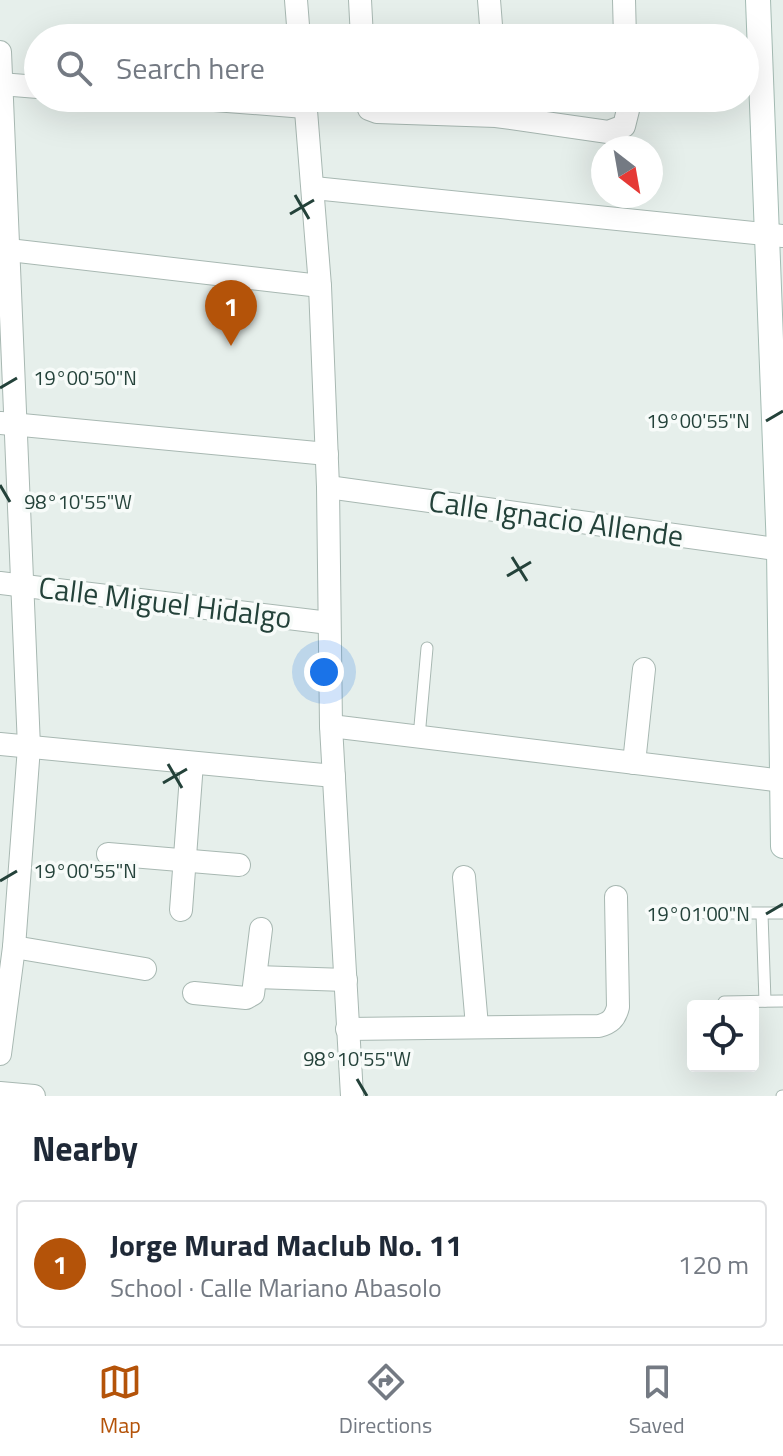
<!DOCTYPE html>
<meta charset="utf-8">
<style>
:root{--surface:#fff;--page:#f2f2f3;--text:#1f2937;--muted:#747a83;--line:#e0e1e3;--accent:#b45309}
body{margin:0;font-family:"Titillium Web",sans-serif;background:var(--page);color:var(--text)}
.controls{position:absolute;right:24px;bottom:24px;display:grid;overflow:hidden;border-radius:8px;box-shadow:0 8px 32px #0002}
.controls button{width:72px;height:72px;display:grid;place-items:center;padding:0;border:0;border-bottom:2px solid var(--line);background:var(--surface);color:var(--text);font:40px sans-serif}
.compass{position:absolute;left:591px;top:136px;width:72px;height:72px;border-radius:50%;background:var(--surface);box-shadow:0 8px 32px #0002;rotate:149deg}
.you{position:absolute;left:324px;top:672px;width:28px;height:28px;margin:-20px;border:6px solid #fff;border-radius:50%;background:#1a73e8;box-shadow:0 0 0 12px #1a73e833}
.badge{display:grid;place-items:center;width:52px;height:52px;border-radius:50%;background:var(--accent);color:#fff;font-size:26px;font-weight:700}
.pin{position:absolute;translate:-50% -66px;filter:drop-shadow(0 2px 4px #0008)}
.pin::after{content:'';position:absolute;top:42px;width:28px;height:24px;background:inherit;clip-path:polygon(0 0,100% 0,50% 100%)}
.list{margin:0;padding:0;list-style:none}
h2{display:flex;justify-content:space-between;align-items:center;height:104px;margin:0;padding:0 32px;font-size:34px}
h2 small{font-size:26px;font-weight:400;color:var(--muted)}
.list li{display:grid;grid-template-columns:52px 1fr auto;gap:24px;align-items:center;box-sizing:border-box;height:128px;margin:0 16px 16px;padding:0 16px;border:2px solid var(--line);border-radius:8px}
.list b{display:block;font-size:30px;white-space:nowrap}
.list p{margin:0;font-size:26px;white-space:nowrap;color:var(--muted)}
.list em{font-size:26px;font-style:normal;color:var(--muted)}
.icon{flex:none;width:44px;height:44px;fill:none;stroke:currentColor;stroke-width:2;stroke-linecap:round;stroke-linejoin:round}
.map{position:relative;flex:none;width:783px;height:1096px;overflow:hidden}
.search{position:absolute;background:var(--surface);box-shadow:0 8px 32px #0002;left:24px;right:24px;top:24px;height:88px;display:flex;align-items:center;gap:20px;box-sizing:border-box;padding:0 28px;border-radius:44px;color:var(--muted);font-size:30px}
.sheet{height:248px;background:var(--surface)}
nav{display:flex;justify-content:space-around;align-items:center;box-sizing:border-box;height:112px;border-top:2px solid var(--line);background:var(--surface);font-size:22px;color:var(--muted)}
nav a{display:grid;justify-items:center;gap:4px}
nav .on{color:var(--accent)}
.map>svg:first-child{display:block}
</style>
<div class="map">
<svg width="783" height="1096" viewBox="0 0 783 1096">
<rect width="100%" height="100%" fill="#e6efeb"/>
<g fill="none" stroke-linecap="round" stroke-linejoin="round">
<defs>
<g id="service">
<path d="M419,737l8,-89"/>
<path d="M705,913h78"/>
<path d="M762,914l3,87"/>
<path d="M724,1002l59,-1"/>
<path d="M782,1096h1"/>
</g>
<g id="minor">
<path d="M296,0l3,38"/>
<path d="M360,0l2,38"/>
<path d="M489,0l3,38"/>
<path d="M624,0l1,38"/>
<path d="M0,52l29,695 -15,200 -14,107"/>
<path d="M0,84l38,3"/>
<path d="M188,98l117,9"/>
<path d="M305,98l15,188 8,201 3,239 21,370"/>
<path d="M365,98l4,11 8,3 119,4 112,16 16,-6 4,-16v-12"/>
<path d="M314,188l469,48"/>
<path d="M0,249l320,37"/>
<path d="M1,423l326,31"/>
<path d="M328,487l455,63"/>
<path d="M0,583l329,40"/>
<path d="M331,726l452,55"/>
<path d="M0,744l334,32"/>
<path d="M634,763l10,-94"/>
<path d="M108,854l131,11"/>
<path d="M464,877l13,149"/>
<path d="M181,910l11,-147"/>
<path d="M14,947l131,22"/>
<path d="M256,977l90,3"/>
<path d="M194,993l52,5 7,-4 8,-65"/>
<path d="M347,1029l252,-3c11,-3 16,-7 19,-19l-2,-110"/>
<path d="M0,1093l34,3"/>
</g>
<path id="secondary" d="M758,0l21,550 4,296"/>
</defs>
<use href="#service" stroke="#a8b8b2" stroke-width="13"/>
<use href="#minor" stroke="#a8b8b2" stroke-width="24"/>
<use href="#secondary" stroke="#a4bbb3" stroke-width="26"/>
<use href="#service" stroke="#fff" stroke-width="11"/>
<use href="#minor" stroke="#fff" stroke-width="22"/>
<use href="#secondary" stroke="#fff" stroke-width="24"/>
</g>
<path fill="none" stroke="#24423a" stroke-width="3" d="M295,195l14,24M290,214l24,-14M0,388l17,-10M766,421l17,-10M0,485l10,17M512,557l15,24M507,576l24,-14M168,764l14,24M163,783l24,-14M0,881l17,-10M766,914l17,-10M357,1079l10,17"/>
<g text-anchor="middle" stroke-width="7" stroke-linejoin="round" paint-order="stroke">
<g font-size="30" fill="#24423a" stroke="#f7fbf9">
<text transform="translate(556 519) rotate(8)" y="10">Calle Ignacio Allende</text>
<text transform="translate(165 603) rotate(7)" y="10">Calle Miguel Hidalgo</text>
</g>
</g>
<g font-size="20" text-anchor="middle" fill="#24423a" stroke="#f7fbf9" stroke-width="7" stroke-linejoin="round" paint-order="stroke">
<text x="85" y="385">19°00'50"N</text>
<text x="698" y="428">19°00'55"N</text>
<text x="78" y="509">98°10'55"W</text>
<text x="85" y="878">19°00'55"N</text>
<text x="698" y="921">19°01'00"N</text>
<text x="357" y="1066">98°10'55"W</text>
</g>
</svg>
<div class="controls">
<button><svg class="icon" aria-label="locate" viewBox="0 0 24 24"><circle cx="12" cy="12" r="6"/><path d="M12 2v4M12 18v4M2 12h4M18 12h4"/></svg></button>
</div>
<svg class="compass" viewBox="-18 -18 36 36"><path d="M0-13l5 13h-10z" fill="#e53935"/><path d="M0 13l5-13h-10z" fill="#747a83"/></svg>
<div class="you"></div>
<div class="pin badge" style="left:231px;top:346px">1</div>
<div class="search"><svg class="icon" aria-label="search" viewBox="0 0 24 24"><circle cx="10" cy="10" r="6"/><path d="M15 15l6 6"/></svg>Search here</div>
</div>
<section class="sheet">
<h2>Nearby<small></small></h2>
<ul class="list">
<li><span class="badge">1</span><div><b>Jorge Murad Maclub No. 11</b><p>School · Calle Mariano Abasolo</p></div><em>120 m</em></li>
</ul>
</section>
<nav>
<a class="on"><svg class="icon" aria-label="map" viewBox="0 0 24 24"><path d="M3 6l6-2 6 2 6-2v14l-6 2-6-2-6 2zM9 4v14M15 6v14"/></svg>Map</a>
<a><svg class="icon" aria-label="directions" viewBox="0 0 24 24"><path d="M12 3l9 9-9 9-9-9zM9 14v-3h6M13 9l2 2-2 2"/></svg>Directions</a>
<a><svg class="icon" aria-label="saved" viewBox="0 0 24 24"><path d="M7 4h10v16l-5-4-5 4z"/></svg>Saved</a>
</nav>
